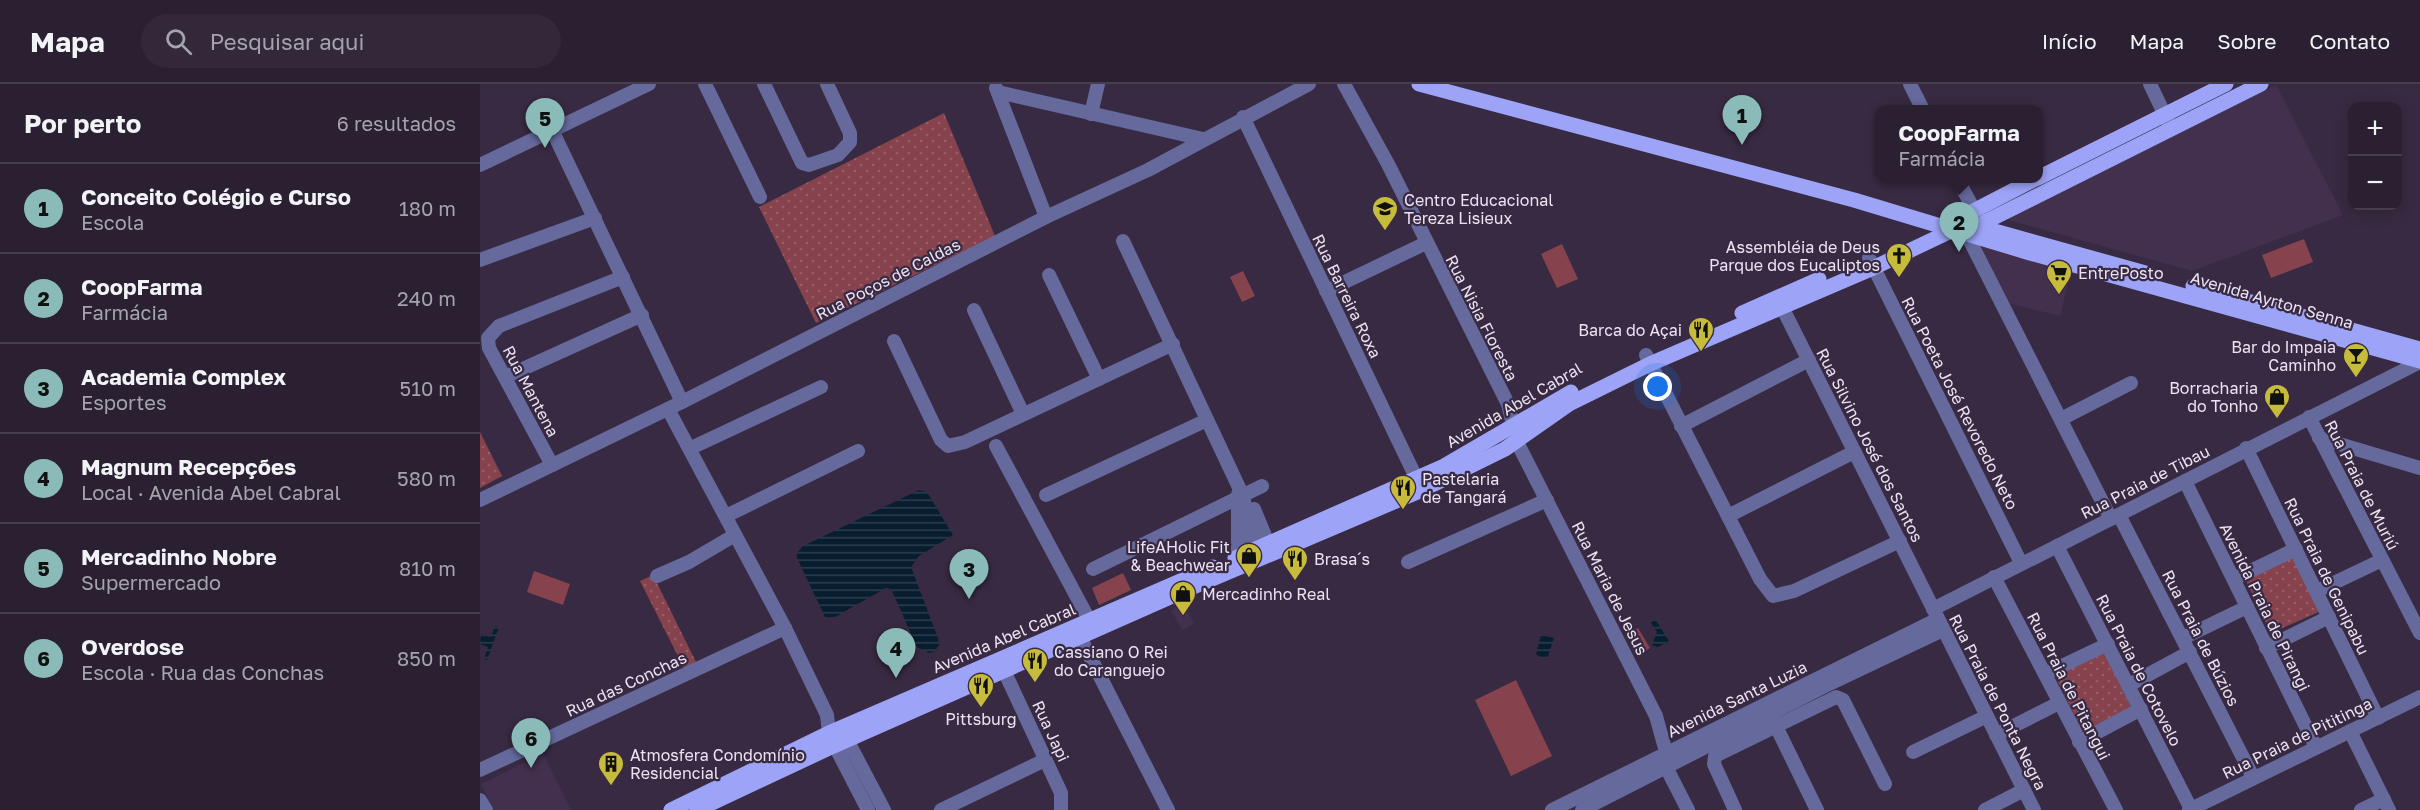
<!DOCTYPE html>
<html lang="pt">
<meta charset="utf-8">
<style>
:root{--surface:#2a2032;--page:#32283a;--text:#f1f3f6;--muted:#a5a3ac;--line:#463e4d;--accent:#8bbbb9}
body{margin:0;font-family:"Golos Text",sans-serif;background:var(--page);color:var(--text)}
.controls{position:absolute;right:18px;top:18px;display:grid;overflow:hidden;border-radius:12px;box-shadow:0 3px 15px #0003}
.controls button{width:54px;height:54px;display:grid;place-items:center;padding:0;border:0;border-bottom:2px solid var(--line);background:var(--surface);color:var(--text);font:30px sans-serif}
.you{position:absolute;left:1178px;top:303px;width:21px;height:21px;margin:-15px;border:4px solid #fff;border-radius:50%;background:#1a73e8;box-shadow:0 0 0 9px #1a73e833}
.badge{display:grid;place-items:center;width:39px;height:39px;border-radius:50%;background:var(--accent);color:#111;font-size:20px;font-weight:700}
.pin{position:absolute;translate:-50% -50px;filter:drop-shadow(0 2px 3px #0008)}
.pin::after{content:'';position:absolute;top:32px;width:21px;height:18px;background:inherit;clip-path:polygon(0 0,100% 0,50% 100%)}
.popup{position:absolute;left:1395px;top:21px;width:168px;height:78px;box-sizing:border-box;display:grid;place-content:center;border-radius:12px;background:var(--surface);filter:drop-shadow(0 2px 4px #0005);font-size:20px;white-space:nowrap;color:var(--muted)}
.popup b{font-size:22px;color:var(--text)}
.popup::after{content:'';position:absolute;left:50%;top:100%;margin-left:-12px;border:12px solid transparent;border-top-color:var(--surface)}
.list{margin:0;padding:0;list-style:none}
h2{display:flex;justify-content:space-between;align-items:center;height:78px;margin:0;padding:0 24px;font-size:26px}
h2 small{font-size:20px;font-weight:400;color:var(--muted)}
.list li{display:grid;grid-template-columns:39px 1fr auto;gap:18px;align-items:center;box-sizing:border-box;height:90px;padding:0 24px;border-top:2px solid var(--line)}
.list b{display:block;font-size:22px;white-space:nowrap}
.list p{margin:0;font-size:20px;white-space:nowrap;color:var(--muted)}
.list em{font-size:20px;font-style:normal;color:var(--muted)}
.icon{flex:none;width:33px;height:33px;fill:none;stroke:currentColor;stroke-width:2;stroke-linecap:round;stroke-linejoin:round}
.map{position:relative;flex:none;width:1940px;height:726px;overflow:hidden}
header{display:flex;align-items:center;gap:36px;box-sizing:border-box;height:84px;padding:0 30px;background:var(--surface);border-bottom:2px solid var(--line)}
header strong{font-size:28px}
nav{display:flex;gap:33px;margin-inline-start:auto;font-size:21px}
.search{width:420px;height:54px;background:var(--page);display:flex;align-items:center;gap:15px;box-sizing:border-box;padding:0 21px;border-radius:33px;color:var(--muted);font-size:22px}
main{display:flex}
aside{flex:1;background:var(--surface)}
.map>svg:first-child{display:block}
</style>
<header>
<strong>Mapa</strong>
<div class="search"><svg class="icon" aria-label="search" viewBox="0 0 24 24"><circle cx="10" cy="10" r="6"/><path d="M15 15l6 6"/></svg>Pesquisar aqui</div>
<nav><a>Início</a><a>Mapa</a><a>Sobre</a><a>Contato</a></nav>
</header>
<main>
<aside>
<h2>Por perto<small>6 resultados</small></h2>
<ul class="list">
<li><span class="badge">1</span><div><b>Conceito Colégio e Curso</b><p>Escola</p></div><em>180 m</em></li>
<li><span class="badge">2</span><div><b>CoopFarma</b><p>Farmácia</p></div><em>240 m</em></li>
<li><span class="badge">3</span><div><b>Academia Complex</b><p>Esportes</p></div><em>510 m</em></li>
<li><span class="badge">4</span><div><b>Magnum Recepções</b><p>Local · Avenida Abel Cabral</p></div><em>580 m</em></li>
<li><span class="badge">5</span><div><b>Mercadinho Nobre</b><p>Supermercado</p></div><em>810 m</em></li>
<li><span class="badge">6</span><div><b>Overdose</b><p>Escola · Rua das Conchas</p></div><em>850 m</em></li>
</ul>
</aside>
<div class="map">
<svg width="1940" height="726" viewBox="0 0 1940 726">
<defs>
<pattern id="grass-dots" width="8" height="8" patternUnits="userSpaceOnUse" patternTransform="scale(1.5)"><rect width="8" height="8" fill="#86434d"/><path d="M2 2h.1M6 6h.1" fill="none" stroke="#975e67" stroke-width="1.8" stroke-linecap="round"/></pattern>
<pattern id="water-rules" width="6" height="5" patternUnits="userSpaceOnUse" patternTransform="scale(1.5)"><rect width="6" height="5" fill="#081d30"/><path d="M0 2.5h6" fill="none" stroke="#2c3e4e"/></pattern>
</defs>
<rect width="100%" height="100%" fill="#382a42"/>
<g fill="#42304e">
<path d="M1796,1l67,130 -151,56 -187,-52z"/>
<path d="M1501,162l91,22 -12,48 -52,-13z"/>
<path d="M704,520l10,20 -12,6 -11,-20z"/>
<path d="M63,669l28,57h-77l-13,-26z"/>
</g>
<g fill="url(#grass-dots)">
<path d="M464,29l51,123 -179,87 -57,-116z"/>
<path d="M0,348l22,44 -22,12z"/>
<path d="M1814,470l27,57 -50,22 -27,-56z"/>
<path d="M173,491l44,89 -12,6 -45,-89z"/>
<path d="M1624,568l27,55 -48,25 -28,-56z"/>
</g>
<g fill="#86434d">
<path d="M1824,155l9,23 -42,16 -9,-23z"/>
<path d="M1082,160l16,35 -21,9 -16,-34z"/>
<path d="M763,187l12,25 -13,6 -12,-25z"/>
<path d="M54,487l36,13 -7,21 -36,-13z"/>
<path d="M643,489l8,17 -32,15 -7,-17z"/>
<path d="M1158,544l12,20 -12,8 -11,-22z"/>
<path d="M1036,596l36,76 -41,20 -36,-76z"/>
</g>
<g fill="url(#water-rules)">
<path d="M439,406l8,2 26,43 -34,21 -8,11 27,71 1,7 -4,6 -6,2 -12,-6 -26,-58 -5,-1 -51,29h-10l-28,-59v-5l6,-7z"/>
<path d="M1175,535l14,22 -11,6 -6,-2 5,-13 -6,-9z"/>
<path d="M15,542l4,1 -12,33 -3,-1 4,-12 -8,-3 1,-10 10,3z"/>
<path d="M1061,551l13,3 -6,18 -5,3 -7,-5z"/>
</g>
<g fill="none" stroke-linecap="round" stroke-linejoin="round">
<g stroke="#65699c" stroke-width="14">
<path d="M225,0l55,113"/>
<path d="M284,0l38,79 7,2 29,-10 12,-13v-9l-23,-49"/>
<path d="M864,0l44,80 120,240 9,38 139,274 10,36"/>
<path d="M1430,0l13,26"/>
<path d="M1670,0l21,44"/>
<path d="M516,4l50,129"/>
<path d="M518,8l205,47"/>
<path d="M611,30l7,-30"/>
<path d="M763,33l178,371"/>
<path d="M72,46l130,272"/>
<path d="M0,81l169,-81"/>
<path d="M1477,94l17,32"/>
<path d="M1486,149l145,286"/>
<path d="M643,157l120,255 11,54"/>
<path d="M1389,174l152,305"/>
<path d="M0,176l115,-42"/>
<path d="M569,191l50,104"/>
<path d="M846,207l100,-48"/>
<path d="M1298,215l256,511"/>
<path d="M494,226l49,104"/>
<path d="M414,257l47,99 7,6 17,-4 208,-98"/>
<path d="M1166,271l114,224 13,17 21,-5 106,-50"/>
<path d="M25,293l137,-62"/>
<path d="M188,325l117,219 42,87 2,18 6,13 33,64"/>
<path d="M1829,333l111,216"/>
<path d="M1581,335l70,-36"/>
<path d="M1201,342l128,-66"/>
<path d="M1839,354l101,30"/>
<path d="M516,362l98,183"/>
<path d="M211,364l130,-61"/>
<path d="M1766,364l132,270"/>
<path d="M72,381l-63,-117 -1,-10 11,-12 124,-49"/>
<path d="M1705,397l131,266"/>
<path d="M566,411l161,-75"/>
<path d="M0,416l202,-98 364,-185 102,-47 161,-86"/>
<path d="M774,425l14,34"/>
<path d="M1639,431l134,262"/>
<path d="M246,432l132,-65"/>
<path d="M1248,432l126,-64"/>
<path d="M1577,462l134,263"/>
<path d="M758,473v-63"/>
<path d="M928,478l139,-62"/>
<path d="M613,485l169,-83"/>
<path d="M177,492l32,-14 46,-27"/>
<path d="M1514,493l122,233"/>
<path d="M1754,495l62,-30"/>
<path d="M1837,507l65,-31"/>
<path d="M1453,525l487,-247"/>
<path d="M600,553l88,173"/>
<path d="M1703,554l64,-31"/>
<path d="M1786,564l63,-31"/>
<path d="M520,578l61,131v17"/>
<path d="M1565,590l63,-30"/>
<path d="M1649,601l61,-33"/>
<path d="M1292,634l45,92"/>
<path d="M1870,647l39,79"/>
<path d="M363,648l41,78"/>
<path d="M1516,651l63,-32"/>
<path d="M1599,658l62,-33"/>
<path d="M1433,668l74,-36"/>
<path d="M1186,683l22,43"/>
<path d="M0,686l305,-142"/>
<path d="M0,716l6,10"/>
<path d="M461,726l104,-50"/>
<path d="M1072,726l386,-191"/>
<path d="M1102,726l241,-123 120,-57"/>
<path d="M1255,726l-21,-46 1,-8 121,-59 7,3 42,84"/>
<path d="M1505,726l39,-20"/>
<path d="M1709,726l231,-113"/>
<path d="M1881,726l23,-11"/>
</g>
<g stroke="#9da3f6" stroke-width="15">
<path d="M939,0l435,116 176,53 390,108"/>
<path d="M1558,94l188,-94"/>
<path d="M1493,141l176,49"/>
<path d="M1461,144l96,-50"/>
<path d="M1713,202l227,63"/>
<path d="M1262,229l77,-34"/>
<path d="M755,474l209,-92 127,-74"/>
<path d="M191,726l158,-77 384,-166"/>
<path d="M217,726l130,-61 357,-158 238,-101 83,-41 64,-45 81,-40 223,-96 80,-38 24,-4 284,-142"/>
</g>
</g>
<defs>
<symbol id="school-pin" viewBox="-11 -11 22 30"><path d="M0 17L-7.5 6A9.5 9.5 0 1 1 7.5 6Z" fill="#c7bb3c" stroke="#382a42"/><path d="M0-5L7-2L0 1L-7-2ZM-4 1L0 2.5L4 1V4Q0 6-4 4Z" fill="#111"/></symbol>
<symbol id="church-pin" viewBox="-11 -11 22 30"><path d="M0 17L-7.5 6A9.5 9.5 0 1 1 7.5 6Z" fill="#c7bb3c" stroke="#382a42"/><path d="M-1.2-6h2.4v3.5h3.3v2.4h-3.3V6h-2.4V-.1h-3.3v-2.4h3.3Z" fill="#111"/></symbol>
<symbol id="supermarket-pin" viewBox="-11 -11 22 30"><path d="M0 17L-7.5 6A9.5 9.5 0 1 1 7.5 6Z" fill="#c7bb3c" stroke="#382a42"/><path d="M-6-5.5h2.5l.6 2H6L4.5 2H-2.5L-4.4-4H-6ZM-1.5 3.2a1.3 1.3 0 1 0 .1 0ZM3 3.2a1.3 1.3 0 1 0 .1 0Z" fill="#111"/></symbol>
<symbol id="restaurant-pin" viewBox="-11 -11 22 30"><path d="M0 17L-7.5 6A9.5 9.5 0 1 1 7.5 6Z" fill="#c7bb3c" stroke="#382a42"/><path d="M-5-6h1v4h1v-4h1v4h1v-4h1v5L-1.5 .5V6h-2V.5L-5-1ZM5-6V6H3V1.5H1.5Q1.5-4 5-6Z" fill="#111"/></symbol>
<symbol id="bar-pin" viewBox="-11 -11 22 30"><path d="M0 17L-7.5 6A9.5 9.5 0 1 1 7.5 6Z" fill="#c7bb3c" stroke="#382a42"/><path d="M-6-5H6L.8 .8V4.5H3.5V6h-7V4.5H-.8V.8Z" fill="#111"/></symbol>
<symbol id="shop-pin" viewBox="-11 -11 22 30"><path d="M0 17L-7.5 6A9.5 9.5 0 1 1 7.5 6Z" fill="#c7bb3c" stroke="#382a42"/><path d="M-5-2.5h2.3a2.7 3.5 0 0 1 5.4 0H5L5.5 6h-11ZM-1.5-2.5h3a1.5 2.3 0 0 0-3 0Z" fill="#111"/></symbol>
<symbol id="building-pin" viewBox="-11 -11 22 30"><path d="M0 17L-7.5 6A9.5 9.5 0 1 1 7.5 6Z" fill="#c7bb3c" stroke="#382a42"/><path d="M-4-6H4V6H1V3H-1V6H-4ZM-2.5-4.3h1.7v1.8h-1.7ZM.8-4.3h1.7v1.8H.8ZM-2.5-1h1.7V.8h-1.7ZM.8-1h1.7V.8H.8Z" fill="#111"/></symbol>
</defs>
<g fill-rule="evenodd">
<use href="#school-pin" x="890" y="110" width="30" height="40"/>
<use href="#church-pin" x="1404" y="157" width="30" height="40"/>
<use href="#supermarket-pin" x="1564" y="174" width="30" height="40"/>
<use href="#restaurant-pin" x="1206" y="231" width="30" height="40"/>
<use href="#bar-pin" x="1861" y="257" width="30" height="40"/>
<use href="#shop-pin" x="1782" y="298" width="30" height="40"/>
<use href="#restaurant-pin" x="908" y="389" width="30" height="40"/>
<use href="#shop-pin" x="754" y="457" width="30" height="40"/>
<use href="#restaurant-pin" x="800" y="460" width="30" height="40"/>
<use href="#shop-pin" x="688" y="495" width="30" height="40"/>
<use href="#restaurant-pin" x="540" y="562" width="30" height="40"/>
<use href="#restaurant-pin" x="486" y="587" width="30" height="40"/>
<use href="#building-pin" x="116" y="665" width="30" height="40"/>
</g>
<g text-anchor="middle" stroke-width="4.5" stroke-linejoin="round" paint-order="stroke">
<g font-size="16" fill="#ebe3f2" stroke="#382a42" text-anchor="start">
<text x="924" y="122">Centro Educacional<tspan x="924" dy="18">Tereza Lisieux</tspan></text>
<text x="1400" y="169" text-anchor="end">Assembléia de Deus<tspan x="1400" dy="18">Parque dos Eucaliptos</tspan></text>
<text x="1598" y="195">EntrePosto</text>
<text x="1202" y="252" text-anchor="end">Barca do Açai</text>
<text x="1856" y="269" text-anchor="end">Bar do Impaia<tspan x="1856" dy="18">Caminho</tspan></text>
<text x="1778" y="310" text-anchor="end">Borracharia<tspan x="1778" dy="18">do Tonho</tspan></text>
<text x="942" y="401">Pastelaria<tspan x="942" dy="18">de Tangará</tspan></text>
<text x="750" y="469" text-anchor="end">LifeAHolic Fit<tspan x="750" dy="18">&amp; Beachwear</tspan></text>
<text x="834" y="481">Brasa´s</text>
<text x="722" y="516">Mercadinho Real</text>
<text x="574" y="574">Cassiano O Rei<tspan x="574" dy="18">do Caranguejo</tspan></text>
<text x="501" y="641" text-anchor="middle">Pittsburg</text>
<text x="150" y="677">Atmosfera Condomínio<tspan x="150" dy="18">Residencial</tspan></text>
</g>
<g font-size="16" fill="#ebe3f2" stroke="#382a42">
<text transform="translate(408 195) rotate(-27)" y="6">Rua Poços de Caldas</text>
<text transform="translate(867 212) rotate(64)" y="6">Rua Barreira Roxa</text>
<text transform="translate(1792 216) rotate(16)" y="6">Avenida Ayrton Senna</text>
<text transform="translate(1002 234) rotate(63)" y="6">Rua Nisia Floresta</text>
<text transform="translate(51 307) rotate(62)" y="6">Rua Mantena</text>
<text transform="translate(1480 319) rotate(63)" y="6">Rua Poeta José Revoredo Neto</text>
<text transform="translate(1034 321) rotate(-30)" y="6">Avenida Abel Cabral</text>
<text transform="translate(1390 361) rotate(63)" y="6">Rua Silvino José dos Santos</text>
<text transform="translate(1665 398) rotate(-27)" y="6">Rua Praia de Tibau</text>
<text transform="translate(1882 401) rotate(63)" y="6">Rua Praia de Muriú</text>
<text transform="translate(1847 492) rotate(64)" y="6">Rua Praia de Genipabu</text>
<text transform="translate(1130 504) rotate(63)" y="6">Rua Maria de Jesus</text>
<text transform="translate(1785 523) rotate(64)" y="6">Avenida Praia de Pirangi</text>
<text transform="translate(524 554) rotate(-23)" y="6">Avenida Abel Cabral</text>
<text transform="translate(1721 554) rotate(63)" y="6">Rua Praia de Búzios</text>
<text transform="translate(1659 586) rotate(63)" y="6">Rua Praia de Cotovelo</text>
<text transform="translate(146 600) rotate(-25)" y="6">Rua das Conchas</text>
<text transform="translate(1589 602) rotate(63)" y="6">Rua Praia de Pitangui</text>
<text transform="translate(1257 615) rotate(-26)" y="6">Avenida Santa Luzia</text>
<text transform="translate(1518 618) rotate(63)" y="6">Rua Praia de Ponta Negra</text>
<text transform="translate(571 647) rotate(65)" y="6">Rua Japi</text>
<text transform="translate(1817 654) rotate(-26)" y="6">Rua Praia de Pititinga</text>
</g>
</g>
</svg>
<div class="controls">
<button>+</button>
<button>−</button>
</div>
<div class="you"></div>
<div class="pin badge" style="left:1262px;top:61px">1</div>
<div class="pin badge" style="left:1479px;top:168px">2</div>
<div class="popup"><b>CoopFarma</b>Farmácia</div>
<div class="pin badge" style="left:489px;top:515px">3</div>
<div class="pin badge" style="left:416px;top:594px">4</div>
<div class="pin badge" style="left:65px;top:64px">5</div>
<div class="pin badge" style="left:51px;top:684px">6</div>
</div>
</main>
